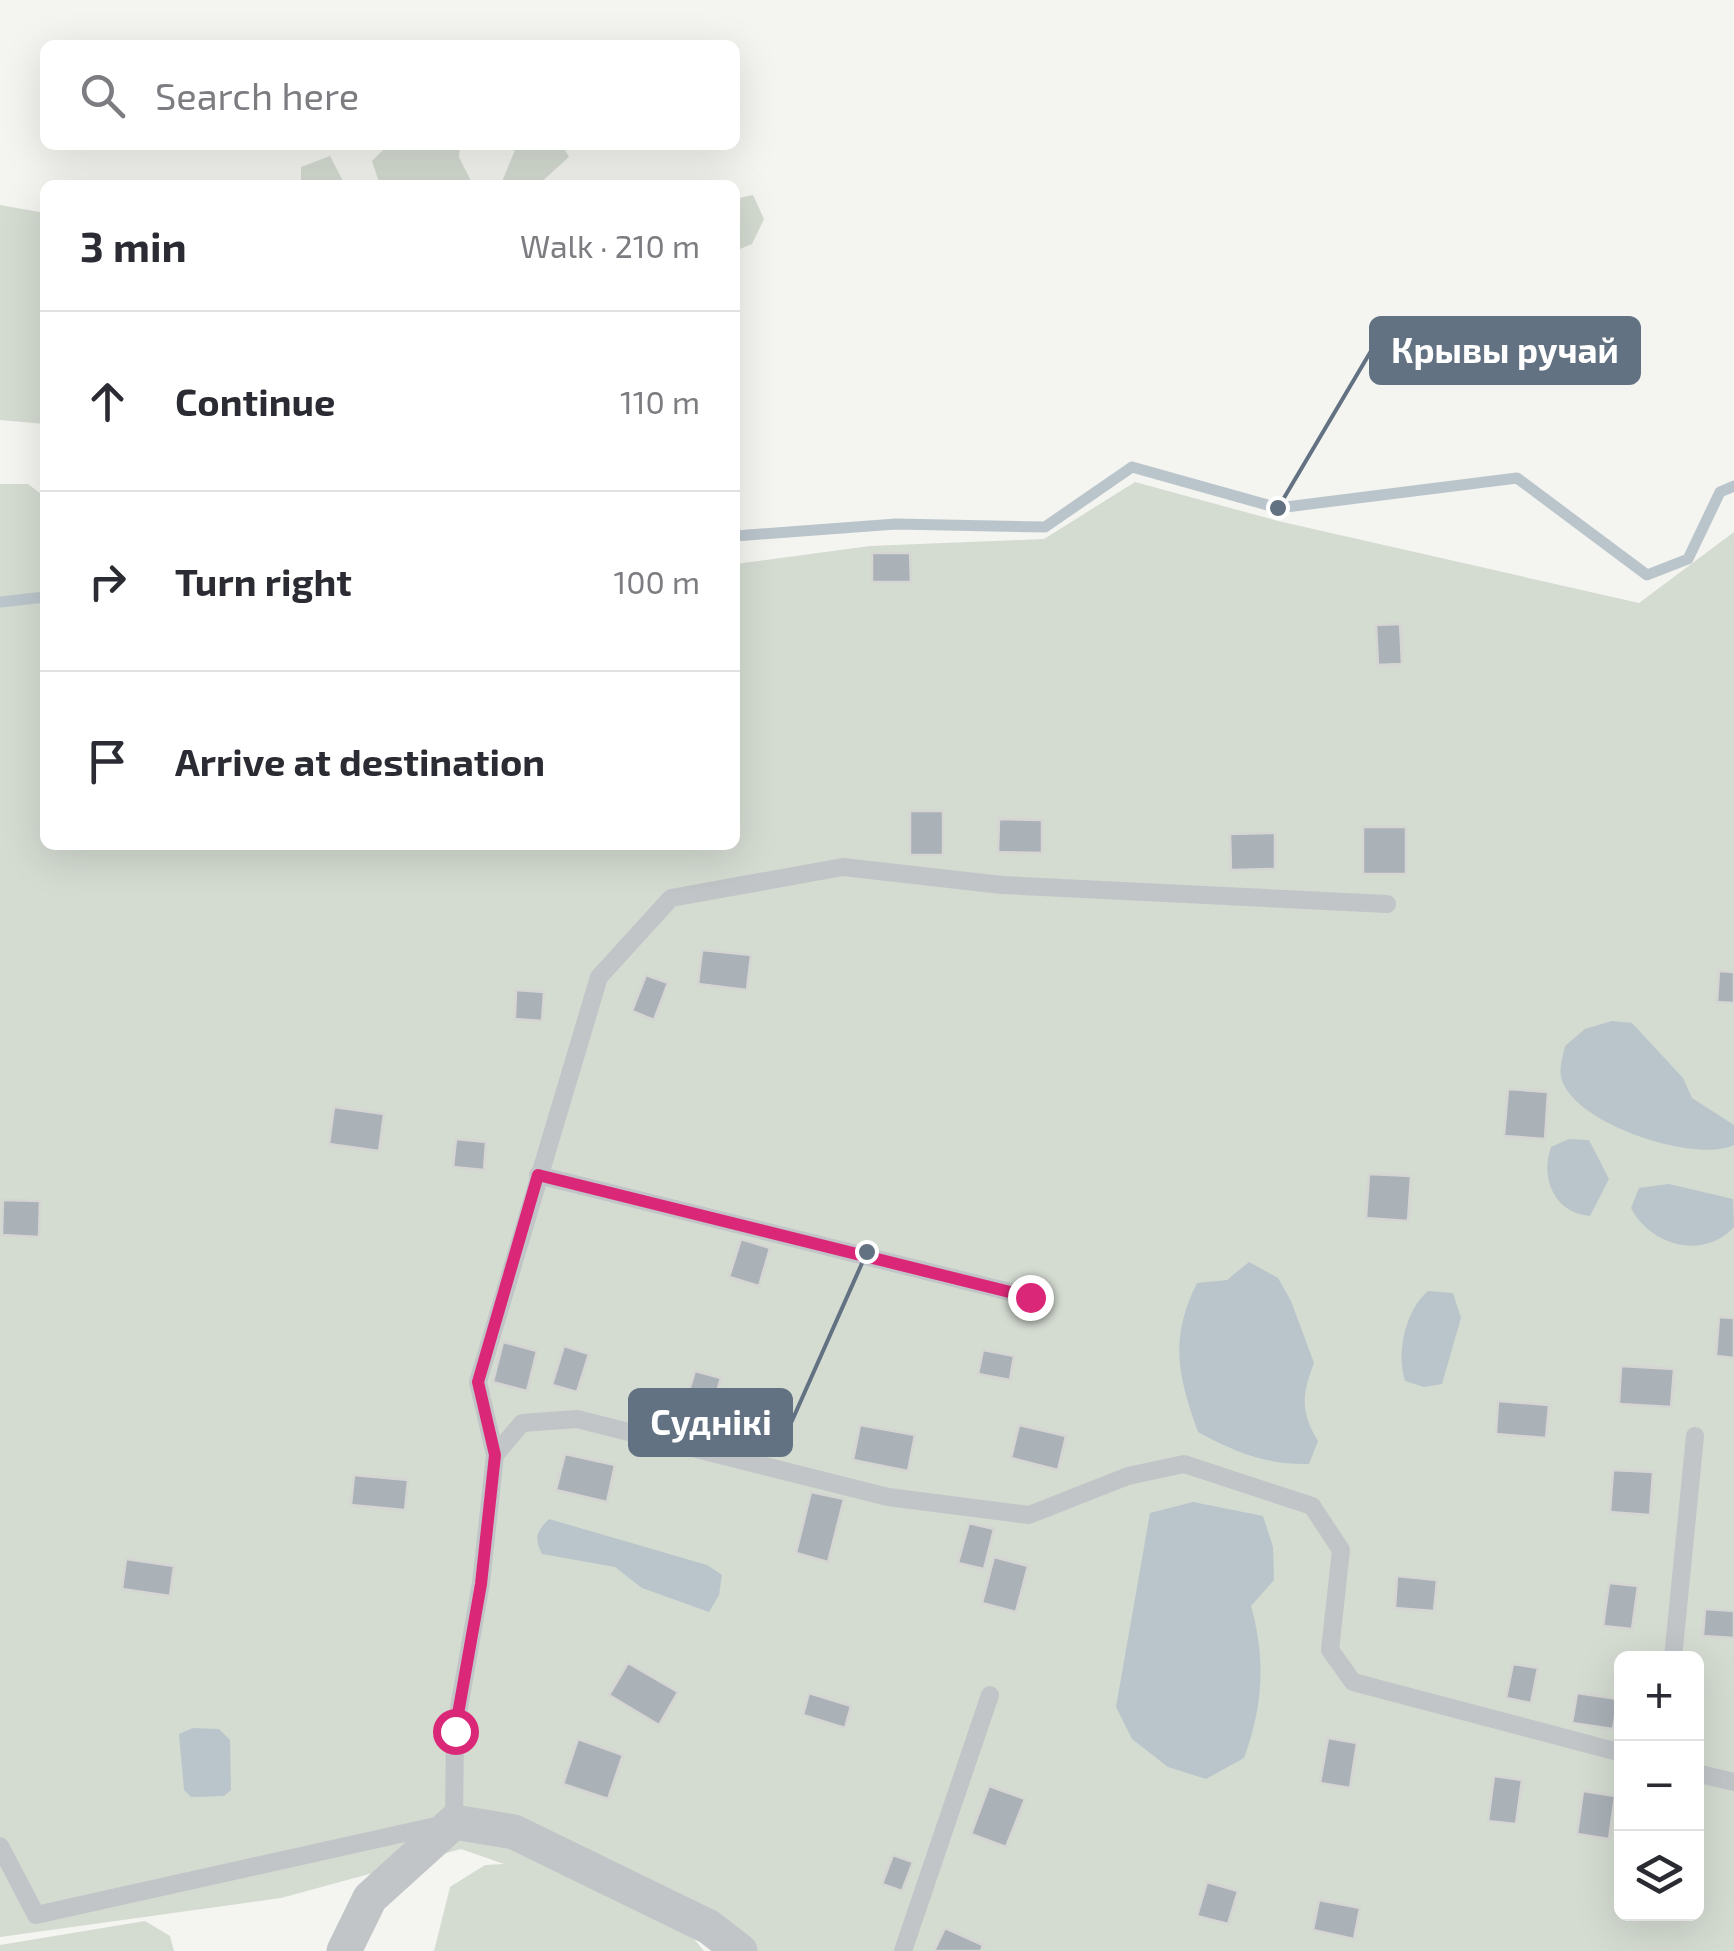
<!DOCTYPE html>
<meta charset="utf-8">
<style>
:root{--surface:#fff;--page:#f7f7f7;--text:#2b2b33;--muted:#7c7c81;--line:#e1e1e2}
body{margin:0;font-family:"Exo 2",sans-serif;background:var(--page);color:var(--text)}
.controls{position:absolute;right:30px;bottom:30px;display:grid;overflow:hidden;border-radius:15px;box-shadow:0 10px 40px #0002}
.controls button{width:90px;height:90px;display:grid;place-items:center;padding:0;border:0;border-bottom:2px solid var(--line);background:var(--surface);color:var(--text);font:50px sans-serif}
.stop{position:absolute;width:30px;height:30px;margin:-22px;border:8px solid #db2777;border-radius:50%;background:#fff}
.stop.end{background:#db2777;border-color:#fff;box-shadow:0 2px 10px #0008}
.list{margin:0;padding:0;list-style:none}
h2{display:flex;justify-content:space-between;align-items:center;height:130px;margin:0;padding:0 40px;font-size:42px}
h2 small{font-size:32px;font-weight:400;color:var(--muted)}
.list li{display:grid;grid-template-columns:65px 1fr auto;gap:30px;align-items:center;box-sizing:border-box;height:180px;padding:0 40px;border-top:2px solid var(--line)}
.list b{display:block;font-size:38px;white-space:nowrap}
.list em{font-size:32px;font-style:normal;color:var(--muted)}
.icon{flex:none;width:55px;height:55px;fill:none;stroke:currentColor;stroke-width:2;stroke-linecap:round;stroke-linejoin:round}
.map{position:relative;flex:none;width:1734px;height:1951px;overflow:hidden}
.search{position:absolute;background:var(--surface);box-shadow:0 10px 40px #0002;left:40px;top:40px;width:700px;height:110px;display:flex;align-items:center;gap:25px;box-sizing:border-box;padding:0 35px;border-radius:15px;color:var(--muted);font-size:38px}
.panel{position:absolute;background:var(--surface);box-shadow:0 10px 40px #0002;left:40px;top:180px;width:700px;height:670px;border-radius:15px}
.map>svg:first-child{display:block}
</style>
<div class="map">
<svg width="1734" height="1951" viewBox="0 0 1734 1951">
<rect width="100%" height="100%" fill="#f4f4f0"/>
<g fill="#d4dbd1" fill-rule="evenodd">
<path d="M388,145h72l-1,12 12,24 30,3 16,-39h45l7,12 -31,28h-158l-8,-24z"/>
<path d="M330,156l15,29h-44v-18z"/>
<path d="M753,195l11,24 -12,25 -17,7v-52z"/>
<path d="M0,205l45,8v211l-45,-4z"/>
<path d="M1135,482l143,39 361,82 95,-71v1419h-1020l-25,-18 15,18h-270l16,-64 35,-22 19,-1 -43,-15 -180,49 -281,39v-1453h28l17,13v348h690v-281l135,-18 174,-7zM1622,1658h74v256h-74z"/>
<path d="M145,1921l25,15 4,15h-174v-6z"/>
</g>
<g fill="#bac5cb">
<path d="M1612,1021l20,2 51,55 9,20 42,27v20c-39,19 -163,-22 -173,-68 -2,-9 2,-22 4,-31l20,-17z"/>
<path d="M1569,1139l20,1 20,39 -19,37c-36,-3 -50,-38 -39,-69z"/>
<path d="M1669,1184l64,15 1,28c-32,34 -84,18 -103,-19l8,-20z"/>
<path d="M1249,1262l29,16 13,23 23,62c-12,31 -14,49 4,78l-9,23c-43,1 -74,-12 -111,-32 -20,-56 -29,-93 -1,-149l30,-3z"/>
<path d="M1428,1291l25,2 8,25 -19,66 -18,3 -19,-6c-9,-28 0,-70 23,-90z"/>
<path d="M1193,1502l70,14 10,31 1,33 -23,26c15,53 12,101 -7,152l-38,21 -38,-12 -36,-28 -16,-32 34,-194z"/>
<path d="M549,1519l158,46 15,10 -3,20 -10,17 -67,-24 -27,-21 -73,-13c-8,-16 -6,-22 7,-35z"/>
<path d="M193,1728l26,1 11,11 1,50 -7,6 -33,1 -7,-7 -5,-56z"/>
</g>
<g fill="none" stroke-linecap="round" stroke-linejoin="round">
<g stroke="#bac5cb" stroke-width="11">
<path d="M735,536l161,-12 149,3 87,-60 146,41 239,-30 130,97 41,-16 32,-67 14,-6"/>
<path d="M0,602l45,-5"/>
</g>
</g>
<g fill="#aab1b7" stroke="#d5d5d3" stroke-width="2.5">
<path d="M872,553h38l1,29h-39z"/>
<path d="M1400,624l2,40 -24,1 -2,-40z"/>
<rect x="910" y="811" width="33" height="44"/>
<path d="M999,819l43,1v33l-44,-1z"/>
<rect x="1363" y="827" width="43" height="47"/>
<path d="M1275,833v36l-44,1 -1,-36z"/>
<path d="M702,950l49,5 -4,35 -49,-6z"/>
<path d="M1719,971l15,1v31l-17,-1z"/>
<path d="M646,975l22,8 -14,37 -22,-9z"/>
<path d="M516,990l28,2 -2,29 -27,-2z"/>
<path d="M1508,1089l40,3 -3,47 -41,-3z"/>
<path d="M334,1107l50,7 -5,37 -50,-7z"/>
<path d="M456,1139l30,3 -2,28 -31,-3z"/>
<path d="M1369,1174l42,2 -3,45 -42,-3z"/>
<path d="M3,1200l37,1 -1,36 -37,-2z"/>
<path d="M741,1239l29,9 -11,38 -30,-9z"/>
<path d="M1719,1317l15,1v40l-18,-2z"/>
<path d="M503,1342l34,9 -10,40 -34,-9z"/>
<path d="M564,1346l25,8 -12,38 -25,-7z"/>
<path d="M983,1350l31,6 -4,24 -32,-6z"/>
<path d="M1621,1366l53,3 -3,38 -52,-3z"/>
<path d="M695,1371l26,7 -13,44 -26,-8z"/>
<path d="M1498,1401l51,4 -3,33 -50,-4z"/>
<path d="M860,1425l55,10 -7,36 -55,-11z"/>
<path d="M1019,1425l47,11 -8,34 -47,-12z"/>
<path d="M565,1454l50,11 -8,37 -51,-12z"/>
<path d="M1613,1470l40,2 -3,43 -40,-3z"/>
<path d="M354,1475l54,5 -3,30 -54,-5z"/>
<path d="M811,1492l33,7 -16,63 -32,-9z"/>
<path d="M969,1523l25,6 -10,40 -26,-6z"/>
<path d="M994,1557l34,9 -12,46 -34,-9z"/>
<path d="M126,1559l48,7 -4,30 -48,-7z"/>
<path d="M1397,1576l40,4 -3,31 -39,-3z"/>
<path d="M1609,1583l29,3 -6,43 -29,-3z"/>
<path d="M1705,1609l29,2v27l-31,-2z"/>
<path d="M628,1663l50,29 -19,33 -50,-30z"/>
<path d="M1513,1664l25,4 -7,35 -25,-5z"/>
<path d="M809,1693l42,13 -6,22 -42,-13z"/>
<path d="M1577,1693l41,6 -5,30 -41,-6z"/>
<path d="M1328,1738l29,5 -7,45 -30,-5z"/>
<path d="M578,1739l45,16 -15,44 -45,-15z"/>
<path d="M1494,1776l28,4 -6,44 -28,-3z"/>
<path d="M989,1786l36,13 -19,48 -35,-13z"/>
<path d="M1583,1791l32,5 -6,43 -32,-5z"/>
<path d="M893,1855l20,7 -11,29 -20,-7z"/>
<path d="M1207,1882l31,9 -10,33 -31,-8z"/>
<path d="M1319,1900l41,8 -6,31 -41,-9z"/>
<path d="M945,1928l38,17 -2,6h-47z"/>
</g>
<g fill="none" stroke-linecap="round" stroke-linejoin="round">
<g stroke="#c1c5c8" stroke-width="18">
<path d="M538,1175l492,122"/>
<path d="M495,1455l27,-32 55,-4 311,78 141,18 99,-39 56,-12 128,42 29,44 -11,100 23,32 269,71"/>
<path d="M1673,1658l22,-222"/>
<path d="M1696,1773l38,9"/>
<path d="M0,1846l36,69 418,-93 1,-91 26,-148 14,-128 -17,-73 121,-405 72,-79 172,-31 159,18 385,19"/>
<path d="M903,1951l87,-256"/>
</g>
<path stroke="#c1c5c8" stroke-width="35" d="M344,1951l26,-53 84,-76 60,10 195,95 31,24"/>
</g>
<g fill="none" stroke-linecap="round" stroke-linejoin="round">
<path stroke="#db2777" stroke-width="12" d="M455,1731l26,-147 14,-129 -17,-73 60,-207 492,122"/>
</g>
<path fill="none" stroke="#637282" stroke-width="4" d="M1278 508L1371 351M867 1252L791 1423"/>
<g fill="#637282" stroke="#fff" stroke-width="4">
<circle cx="1278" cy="508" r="10"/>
<circle cx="867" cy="1252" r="10"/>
</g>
<g fill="#637282" stroke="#637282" stroke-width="4">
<rect x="1371" y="318" width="268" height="65" rx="10"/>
<rect x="630" y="1390" width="161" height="65" rx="10"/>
</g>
<g font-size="35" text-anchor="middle" font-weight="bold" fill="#fff">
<text x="1505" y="363">Крывы ручай</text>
<text x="711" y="1435">Суднікі</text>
</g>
</svg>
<div class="controls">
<button>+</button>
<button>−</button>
<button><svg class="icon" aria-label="layers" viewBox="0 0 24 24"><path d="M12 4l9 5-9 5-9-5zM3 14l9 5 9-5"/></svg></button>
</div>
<div class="stop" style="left:455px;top:1731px"></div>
<div class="stop end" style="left:1030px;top:1297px"></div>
<div class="search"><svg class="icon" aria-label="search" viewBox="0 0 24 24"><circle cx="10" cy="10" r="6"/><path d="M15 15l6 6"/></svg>Search here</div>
<section class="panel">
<h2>3 min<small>Walk · 210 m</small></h2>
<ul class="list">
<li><svg class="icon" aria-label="ahead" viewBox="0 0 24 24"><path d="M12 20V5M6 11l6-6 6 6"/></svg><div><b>Continue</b></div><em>110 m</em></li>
<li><svg class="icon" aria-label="right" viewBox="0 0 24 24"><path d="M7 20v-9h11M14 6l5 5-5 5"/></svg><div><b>Turn right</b></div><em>100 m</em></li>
<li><svg class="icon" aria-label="arrive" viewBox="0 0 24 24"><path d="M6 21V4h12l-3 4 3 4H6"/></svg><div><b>Arrive at destination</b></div></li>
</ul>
</section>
</div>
